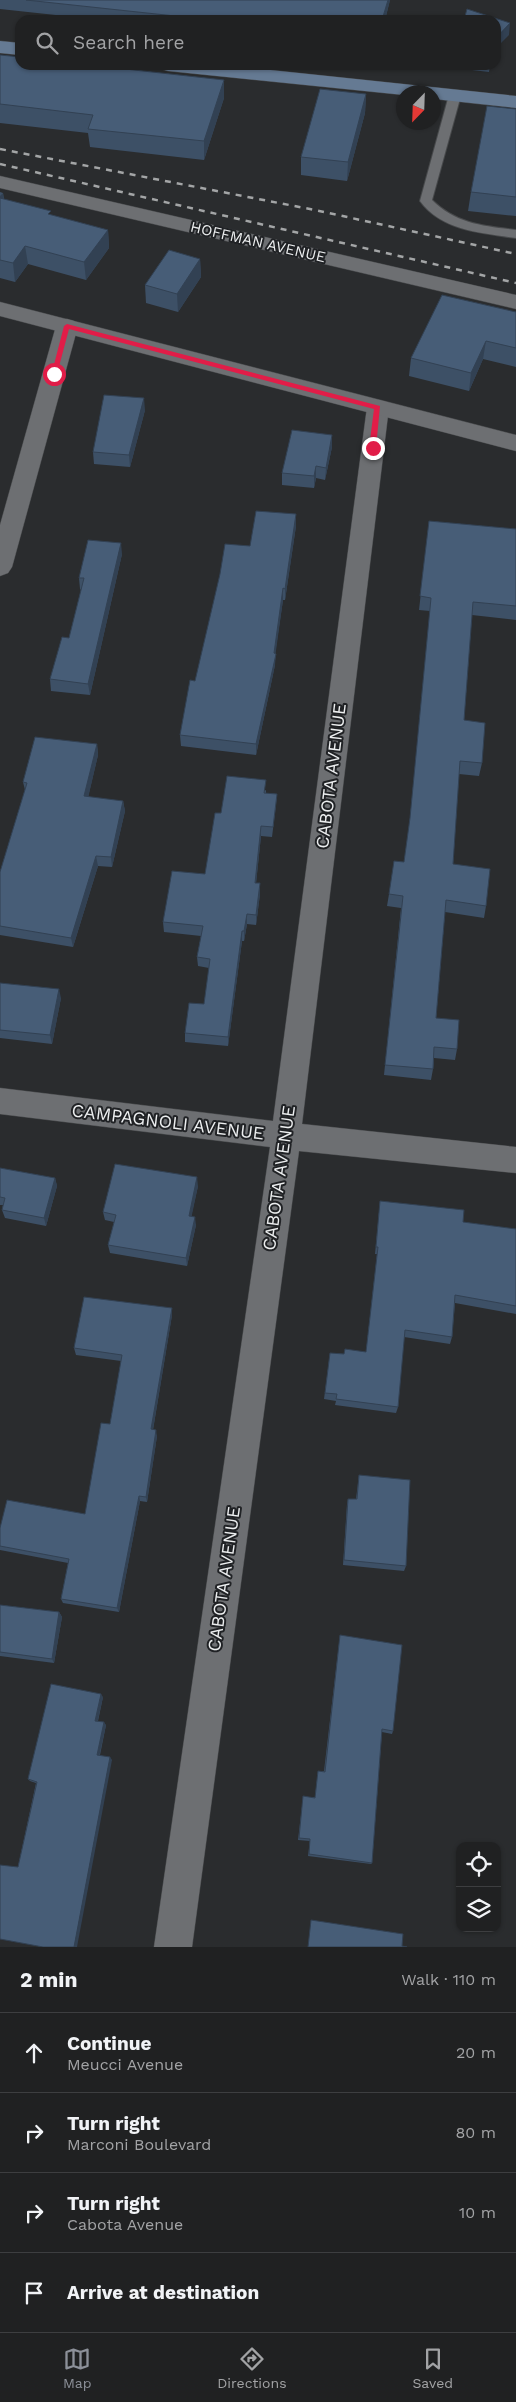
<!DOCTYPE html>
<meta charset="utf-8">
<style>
:root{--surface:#202122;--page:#28292a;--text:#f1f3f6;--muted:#a2a3a5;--line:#3d3e40;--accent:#8c9099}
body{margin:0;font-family:"Work Sans",sans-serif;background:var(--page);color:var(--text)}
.controls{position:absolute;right:15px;bottom:15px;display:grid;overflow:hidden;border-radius:10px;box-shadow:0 1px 4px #0004}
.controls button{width:45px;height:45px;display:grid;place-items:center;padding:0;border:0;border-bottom:1px solid var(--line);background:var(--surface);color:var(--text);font:25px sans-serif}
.compass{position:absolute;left:396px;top:85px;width:45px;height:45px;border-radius:50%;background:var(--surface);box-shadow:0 1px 4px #0004;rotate:203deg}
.stop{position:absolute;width:15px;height:15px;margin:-11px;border:4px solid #e11d48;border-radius:50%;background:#fff}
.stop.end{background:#e11d48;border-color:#fff;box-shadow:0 1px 5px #0008}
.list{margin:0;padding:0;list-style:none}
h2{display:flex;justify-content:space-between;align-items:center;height:65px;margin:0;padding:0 20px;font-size:21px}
h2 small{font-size:16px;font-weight:400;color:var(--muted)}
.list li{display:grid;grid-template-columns:32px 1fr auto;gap:15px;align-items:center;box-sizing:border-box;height:80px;padding:0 20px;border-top:1px solid var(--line)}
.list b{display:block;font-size:19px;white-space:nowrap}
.list p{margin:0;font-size:16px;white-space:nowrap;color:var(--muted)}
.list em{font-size:16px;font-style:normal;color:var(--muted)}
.icon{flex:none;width:28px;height:28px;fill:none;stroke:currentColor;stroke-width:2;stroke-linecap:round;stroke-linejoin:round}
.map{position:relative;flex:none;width:516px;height:1947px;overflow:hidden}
.search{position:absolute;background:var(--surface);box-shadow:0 1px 4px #0004;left:15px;right:15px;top:15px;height:55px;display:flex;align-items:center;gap:12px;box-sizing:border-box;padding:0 18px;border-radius:15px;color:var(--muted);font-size:19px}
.sheet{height:385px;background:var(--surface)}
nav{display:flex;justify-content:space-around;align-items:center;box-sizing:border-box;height:70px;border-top:1px solid var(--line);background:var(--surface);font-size:14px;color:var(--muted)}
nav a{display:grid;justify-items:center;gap:2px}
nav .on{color:var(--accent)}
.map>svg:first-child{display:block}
</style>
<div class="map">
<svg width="516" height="1947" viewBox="0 0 516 1947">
<rect width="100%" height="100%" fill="#2a2c2e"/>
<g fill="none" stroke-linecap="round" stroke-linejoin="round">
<defs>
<path id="service" d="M455,92l6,3 -29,105c24,24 52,26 84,30v8c-34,-5 -74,-7 -96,-37l29,-106z"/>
<g id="minor">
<path d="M0,176l516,119v14l-516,-121z"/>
<path d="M67,319l7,2 4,5 -66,241 -4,6 -8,3v-51l56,-199 4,-5z"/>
<path d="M378,400l8,2 3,5 -87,717 214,23v26l-217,-22 -107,796h-38l116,-800 -270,-33v-26l273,33 94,-714 3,-5z"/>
</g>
<path id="tertiary" d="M0,302l516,133v16l-516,-135z"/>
<g id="secondary">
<path d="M0,41l20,2v12l-20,-2z"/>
<path d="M159,65h63l294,31v12l-82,-9v-7h-30v3l-236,-24 -7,-2z"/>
</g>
</defs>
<use href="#service" stroke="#47494b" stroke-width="2"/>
<use href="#minor" stroke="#47494b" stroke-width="1"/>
<use href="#tertiary" stroke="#47494b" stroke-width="1"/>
<use href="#secondary" stroke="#47494b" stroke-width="1"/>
<use href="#service" fill="#6d6f72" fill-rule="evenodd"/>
<use href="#minor" fill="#6d6f72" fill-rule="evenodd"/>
<use href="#tertiary" fill="#6d6f72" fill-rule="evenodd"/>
<use href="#secondary" fill="#657a93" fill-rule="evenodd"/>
<g stroke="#a3a5a6" stroke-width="2.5" stroke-dasharray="6 6" stroke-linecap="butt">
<path d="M0,149l315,61 201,44"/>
<path d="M0,164l516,119"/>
</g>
</g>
<g fill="#3d5066">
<path d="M0,0h390l-5,20h-283l-102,-11z"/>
<path d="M0,55l224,25v18l-20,62 -114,-13 -2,-14 -88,-10z"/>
<path d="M455,65h35l-1,7 -34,-4z"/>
<path d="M366,94l-1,19 -18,68 -46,-6v-18z"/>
<path d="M516,109v107l-48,-5 3,-19z"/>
<path d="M0,192l3,1 1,6 47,16 57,15 1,18 -23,32 -58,-16 -13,18 -15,-4z"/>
<path d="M200,259l1,18 -23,35 -32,-9 -1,-18z"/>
<path d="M516,312v55l-33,-8 -14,32 -60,-15 2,-18z"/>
<path d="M145,410l-15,57 -36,-3 -1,-12z"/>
<path d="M332,435v12l-7,33 -9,-2 -2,10 -32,-3v-12z"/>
<path d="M296,514v12l-11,74h-2l-8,54v11l-19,90 -75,-9 -1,-11 15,-54 55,-135z"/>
<path d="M429,521l87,8v91l-44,-5 -8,105 18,43 -3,13 -20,-2 -6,90 33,42 -2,12 -39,-6 -9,106 21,31 -2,11 -21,-2 -1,11 -2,11 -47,-5 17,-167 -14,-2 2,-12 15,-32 5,-34 21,-217 -11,-1z"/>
<path d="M122,554l-32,141 -39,-4 -1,-12 19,-41 12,-48 -1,-1 -1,-11z"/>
<path d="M97,744l1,11 -10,42 35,4 2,10 -13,56 -14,-1 -25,81 -73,-12v-63l25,-82 -2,-8z"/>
<path d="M266,790v3l11,1 -1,11 -4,32 -11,-1 -5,47h4v11l-4,31 -9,-1 -3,17h-2l-14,105 -43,-4v-9l19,-29 5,-36 -11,-2 -1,-9 4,-21 -37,-4 -1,-10 42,-48 16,-61z"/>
<path d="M0,983l61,15 -9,46 -52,-6z"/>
<path d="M0,1168l55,10 2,8 -11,40 -41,-8 -3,-8 1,-5h-3z"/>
<path d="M198,1186l-7,31 5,8 -9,41 -77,-13 -2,-8 6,-23 -9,-2 -2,-8z"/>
<path d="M380,1201l83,21 53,7v85l-61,-11 -3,34 -2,7 -46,-7 -6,70 -2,6 -61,-8 1,-4 -12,-2 6,-46 14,1 22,-2 11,-98h-2z"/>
<path d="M172,1315l-19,115 4,6 -10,66 -7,-1 -21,111 -56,-9 -2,-4 7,-36 -68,-13v-22l85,-14 25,-90 11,-63 -45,-6 -2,-7z"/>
<path d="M359,1475l47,91 -2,5 -61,-6 4,-61 1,-5h8z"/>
<path d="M0,1605l59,7 3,5 -8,46 -54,-7z"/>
<path d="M340,1635l53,96 -1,3 -10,-2 -10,131 -1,1 -63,-8 2,-15 -12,-1 5,-42 12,-1 3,-26h6z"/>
<path d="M103,1697l-5,24 8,4 -6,30 12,5 -94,107 18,-84 -6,-2 -2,-2z"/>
</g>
<g fill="#324153">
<path d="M388,0h2l-5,20h-3z"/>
<path d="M510,23l-1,12 -13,13v-10z"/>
<path d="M224,80v18l-20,62v-19z"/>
<path d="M366,94l-1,19 -18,68 1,-19z"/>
<path d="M3,193l2,18 -5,-2v-13z"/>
<path d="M108,230l1,18 -23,32 -2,-18z"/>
<path d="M25,246l3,18 -13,18 -2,-19z"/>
<path d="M200,259l1,18 -23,35 -1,-18z"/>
<path d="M486,341l-3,18 -14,32 2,-18z"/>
<path d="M144,398l1,12 -15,57 -1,-12z"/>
<path d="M332,435v12l-7,33 1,-12z"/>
<path d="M316,466v12l-2,10v-12z"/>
<path d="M296,514v12l-11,74v-11z"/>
<path d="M121,543l1,11 -32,141 -2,-11z"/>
<path d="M283,588v12l-8,58 1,-4 -1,11 -19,90v-11l18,-91z"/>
<path d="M97,744l1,11 -12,52 -2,-11z"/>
<path d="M123,801l2,10 -13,56 -1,-10z"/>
<path d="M261,826v10l-6,57v-10z"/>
<path d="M96,856l2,10 -25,81 -2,-9z"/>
<path d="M260,883v11l-4,31v-10z"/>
<path d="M247,914v10l-3,17v-10z"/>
<path d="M242,931v10l-14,105v-9z"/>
<path d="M59,989l2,9 -9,46 -2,-9z"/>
<path d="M197,1177l1,9 -8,38 -1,-8z"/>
<path d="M55,1178l2,8 -11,40 -2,-8z"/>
<path d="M195,1217l1,8 -9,41 -1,-8z"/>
<path d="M172,1308v7l-20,120 -1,-6z"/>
<path d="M156,1430l1,6 -10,66 -1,-5z"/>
<path d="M139,1496l1,5 -21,111 -2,-4z"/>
<path d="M59,1612l3,5 -8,46 -2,-4z"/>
<path d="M101,1694l2,3 -6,27 -2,-3z"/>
<path d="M104,1722l2,3 -7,32 -2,-2z"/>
<path d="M110,1757l2,3 -35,187h-3z"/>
</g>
<g fill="#475d77" stroke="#324153">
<path d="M26,0h362l-6,20h-170z"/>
<path d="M467,9l43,14 -14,15v-18h-32z"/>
<path d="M0,55l20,2v8h69l135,15 -20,61 -116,-12 5,-14 -93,-11z"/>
<path d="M320,89l46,5 -18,68 -47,-5z"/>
<path d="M487,106l29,3v88l-45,-5z"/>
<path d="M0,198l51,13 -3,3 60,16 -24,32 -59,-16 -12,17 -13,-3z"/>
<path d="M169,250l31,9 -23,35 -32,-9z"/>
<path d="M442,295l74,17v36l-30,-7 -15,32 -60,-15z"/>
<path d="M104,395l40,3 -15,57 -36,-3z"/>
<path d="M292,430l40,5 -6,33 -10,-2 -2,10 -32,-3z"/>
<path d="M256,511l40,3 -11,75 -2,-1 -9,65 2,1 -20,90 -76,-9 10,-55 5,1 25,-107 5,-30 25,2z"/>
<path d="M429,521l87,8v77l-43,-4 -9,118 21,3 -3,40 -22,-2 -7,103 37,5 -4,37 -40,-6 -10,118 23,2 -2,29 -23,-2 -1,22 -48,-4 18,-169 -14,-2 5,-33 10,1 6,-44 21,-220 -11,-2z"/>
<path d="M88,540l33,3 -33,141 -38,-5 12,-42 7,1 15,-60h-5z"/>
<path d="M35,737l62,7 -13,52 39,5 -12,56 -15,-1 -25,82 -71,-12v-54l27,-89 -4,-1z"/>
<path d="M227,776l39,4 -2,13 13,1 -4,33 -12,-1 -6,57h5l-4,32 -9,-1 -3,17h-2l-14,106 -43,-4 4,-30 15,1 6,-45 -13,-2 6,-31 -40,-4 9,-51 33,3 10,-61h6z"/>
<path d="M0,983l59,6 -9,46 -50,-5z"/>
<path d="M115,1164l82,13 -8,39 6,1 -9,41 -78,-13 8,-30 -13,-3z"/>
<path d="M0,1168l55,10 -11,40 -42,-8 3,-12 -5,-1z"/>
<path d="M380,1201l84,9 -1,12 53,7v77l-61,-11 -3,42 -47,-7 -7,77 -62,-8 1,-5 -12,-1 5,-40 14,1 1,-5 21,3 12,-105h-2z"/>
<path d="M84,1297l88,11 -21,121 5,1 -10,67 -7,-1 -22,112 -56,-9 8,-40 -69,-13v-18l7,-28 78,14 16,-91 9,1 12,-69 -48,-7z"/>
<path d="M359,1475l51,5 -4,86 -62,-6 4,-61h9z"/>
<path d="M0,1605l59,7 -7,47 -52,-7z"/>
<path d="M340,1635l62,10 -9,86 -11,-2 -10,134 -63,-9 1,-15 -11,-1 4,-42 12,2 3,-27 7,1z"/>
<path d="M51,1684l50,10 -6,27 9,1 -7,33 13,2 -36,190h-31l-43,-8v-74l18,2 19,-85 -9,-3z"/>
<path d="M311,1920l92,14 -1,12 5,1h-99z"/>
</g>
<path fill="#e11d48" d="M67,324l313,82 -4,42 -3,2 -4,-2 5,-39 -305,-80 -12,45 -6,2 13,-50z"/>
<g text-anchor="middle" stroke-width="4" stroke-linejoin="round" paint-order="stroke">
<g font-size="15" fill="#edeff0" stroke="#202225">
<text transform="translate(258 242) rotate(13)" y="5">HOFFMAN AVENUE</text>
</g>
<g font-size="18" fill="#edeff0" stroke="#202225">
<text transform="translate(331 776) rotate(-83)" y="6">CABOTA AVENUE</text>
<text transform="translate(168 1122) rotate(7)" y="6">CAMPAGNOLI AVENUE</text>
<text transform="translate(279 1178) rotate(-82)" y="6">CABOTA AVENUE</text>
<text transform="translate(224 1579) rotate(-82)" y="6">CABOTA AVENUE</text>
</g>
</g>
</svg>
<div class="controls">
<button><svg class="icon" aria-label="locate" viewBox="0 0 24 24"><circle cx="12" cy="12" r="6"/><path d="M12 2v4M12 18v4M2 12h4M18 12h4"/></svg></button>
<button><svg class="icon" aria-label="layers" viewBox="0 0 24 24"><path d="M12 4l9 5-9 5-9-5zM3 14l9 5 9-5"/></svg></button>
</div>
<svg class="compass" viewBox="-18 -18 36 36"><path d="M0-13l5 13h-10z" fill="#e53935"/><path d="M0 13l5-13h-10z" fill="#a2a3a5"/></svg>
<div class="stop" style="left:54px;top:374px"></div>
<div class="stop end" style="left:373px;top:448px"></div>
<div class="search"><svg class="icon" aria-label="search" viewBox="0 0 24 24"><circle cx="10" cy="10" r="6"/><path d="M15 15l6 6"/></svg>Search here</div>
</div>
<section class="sheet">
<h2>2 min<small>Walk · 110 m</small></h2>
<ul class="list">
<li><svg class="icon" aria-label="ahead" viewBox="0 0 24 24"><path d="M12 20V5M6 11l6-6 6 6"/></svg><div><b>Continue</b><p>Meucci Avenue</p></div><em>20 m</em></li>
<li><svg class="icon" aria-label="right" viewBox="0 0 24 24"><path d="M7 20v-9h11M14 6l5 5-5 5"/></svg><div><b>Turn right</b><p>Marconi Boulevard</p></div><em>80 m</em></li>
<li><svg class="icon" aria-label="right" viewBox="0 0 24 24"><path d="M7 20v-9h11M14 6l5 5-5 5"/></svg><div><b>Turn right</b><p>Cabota Avenue</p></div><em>10 m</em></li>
<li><svg class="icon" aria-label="arrive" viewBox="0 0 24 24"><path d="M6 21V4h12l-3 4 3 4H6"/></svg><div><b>Arrive at destination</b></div></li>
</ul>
</section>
<nav>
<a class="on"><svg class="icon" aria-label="map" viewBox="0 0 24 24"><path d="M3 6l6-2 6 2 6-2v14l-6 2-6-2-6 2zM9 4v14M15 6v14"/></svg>Map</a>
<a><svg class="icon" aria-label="directions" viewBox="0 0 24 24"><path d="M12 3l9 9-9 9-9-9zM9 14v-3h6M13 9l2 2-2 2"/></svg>Directions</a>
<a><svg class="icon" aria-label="saved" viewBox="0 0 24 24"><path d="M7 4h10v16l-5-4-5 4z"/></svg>Saved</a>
</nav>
